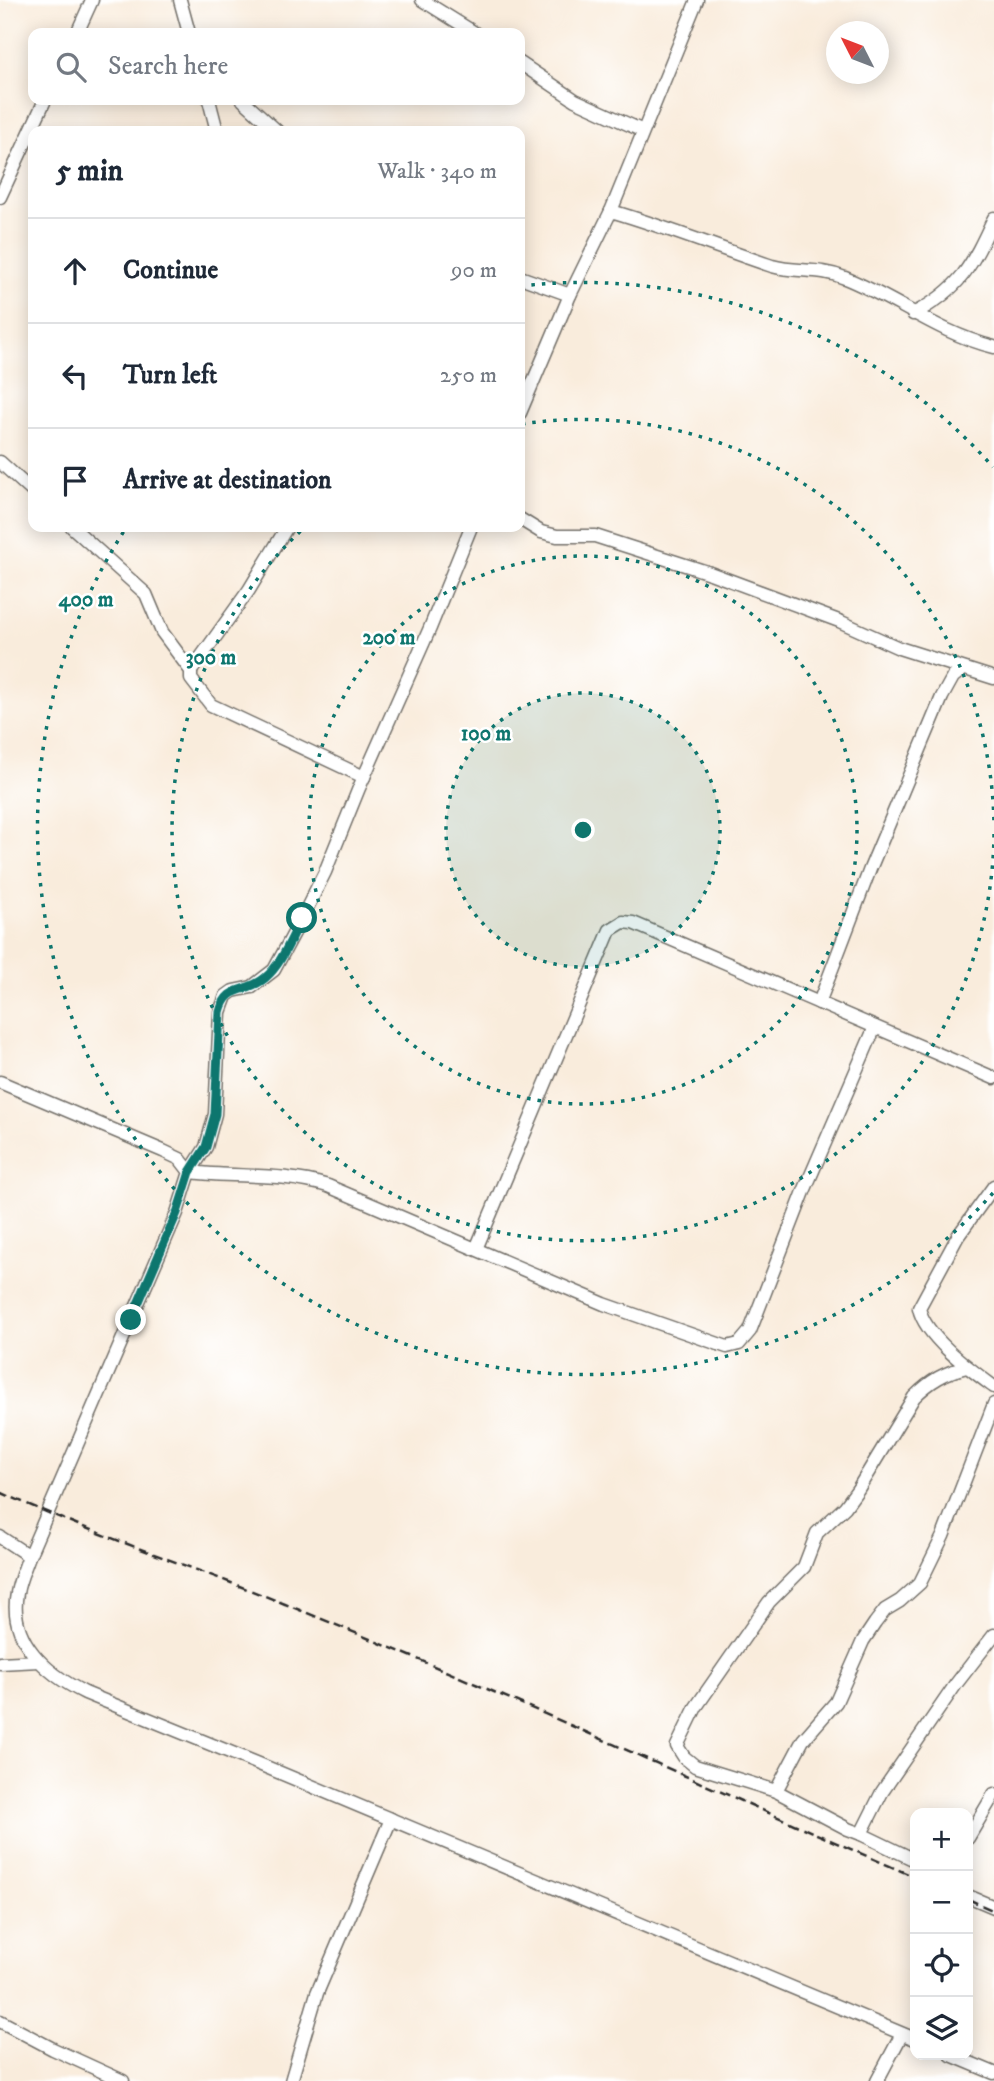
<!DOCTYPE html>
<meta charset="utf-8">
<style>
:root{--surface:#fff;--page:#f6f6f7;--text:#1f2937;--muted:#747a83;--line:#e0e1e3}
body{margin:0;font-family:"IM FELL DW Pica",serif;background:var(--page);color:var(--text)}
.controls{position:absolute;right:21px;bottom:21px;display:grid;overflow:hidden;border-radius:14px;box-shadow:0 4px 18px #0003}
.controls button{width:63px;height:63px;display:grid;place-items:center;padding:0;border:0;border-bottom:2px solid var(--line);background:var(--surface);color:var(--text);font:35px sans-serif}
.compass{position:absolute;left:826px;top:21px;width:63px;height:63px;border-radius:50%;background:var(--surface);box-shadow:0 4px 18px #0003;rotate:312deg}
.stop{position:absolute;width:21px;height:21px;margin:-16px;border:5px solid #0f766e;border-radius:50%;background:#fff}
.stop.end{background:#0f766e;border-color:#fff;box-shadow:0 2px 7px #0008}
.list{margin:0;padding:0;list-style:none}
h2{display:flex;justify-content:space-between;align-items:center;height:91px;margin:0;padding:0 28px;font-size:30px}
h2 small{font-size:23px;font-weight:400;color:var(--muted)}
.list li{display:grid;grid-template-columns:46px 1fr auto;gap:21px;align-items:center;box-sizing:border-box;height:105px;padding:0 28px;border-top:2px solid var(--line)}
.list b{display:block;font-size:26px;white-space:nowrap}
.list em{font-size:23px;font-style:normal;color:var(--muted)}
.icon{flex:none;width:38px;height:38px;fill:none;stroke:currentColor;stroke-width:2;stroke-linecap:round;stroke-linejoin:round}
.map{position:relative;flex:none;width:994px;height:2081px;overflow:hidden}
.search{position:absolute;background:var(--surface);box-shadow:0 4px 18px #0003;left:28px;top:28px;width:497px;height:77px;display:flex;align-items:center;gap:18px;box-sizing:border-box;padding:0 24px;border-radius:14px;color:var(--muted);font-size:26px}
.panel{position:absolute;background:var(--surface);box-shadow:0 4px 18px #0003;left:28px;top:126px;width:497px;height:406px;border-radius:14px}
.map>svg:first-child{display:block}
</style>
<div class="map">
<svg width="994" height="2081" viewBox="0 0 994 2081">
<rect width="100%" height="100%" fill="#fff"/>
<filter id="ink" filterUnits="userSpaceOnUse"><feTurbulence type="fractalNoise" baseFrequency=".0143" numOctaves="2"/><feDisplacementMap in="SourceGraphic" scale="14" xChannelSelector="R" yChannelSelector="G"/><feConvolveMatrix kernelMatrix="1 2 1 2 8 2 1 2 1" color-interpolation-filters="sRGB"/></filter>
<filter id="wash" filterUnits="userSpaceOnUse"><feTurbulence type="fractalNoise" baseFrequency=".00686" numOctaves="4" result="noise"/><feDisplacementMap in="SourceGraphic" scale="28" xChannelSelector="R" yChannelSelector="G"/><feGaussianBlur stdDeviation="1.57" result="paint"/><feColorMatrix in="noise" values="0 0 0 0 0 0 0 0 0 0 0 0 0 0 0 0 0 1.4 0 .05"/><feComposite in="paint" operator="in"/></filter>
<g filter="url(#wash)">
<rect width="100%" height="100%" fill="#f9ecdc"/>
</g>
<g filter="url(#ink)">
<g fill="none" stroke-linecap="round" stroke-linejoin="round">
<defs>
<g id="minor">
<path d="M180,0l9,33"/>
<path d="M422,0l53,33"/>
<path d="M77,33l15,-33"/>
<path d="M520,63l55,37 68,31"/>
<path d="M209,100l8,31"/>
<path d="M243,100l34,31"/>
<path d="M0,197l45,-97"/>
<path d="M611,211c55,16 107,37 161,55 24,7 47,1 73,12 52,21 93,55 149,69"/>
<path d="M520,277l50,18"/>
<path d="M913,314c48,-25 59,-49 81,-96"/>
<path d="M520,413l50,-118 41,-84 86,-211"/>
<path d="M0,462l33,30"/>
<path d="M520,519l21,13 16,4h38l115,37 129,48 60,27 95,30"/>
<path d="M72,527l74,67 16,38 29,39v8l20,26 153,72"/>
<path d="M471,527l-41,101 -71,160 -34,84 -23,46 -28,52 -22,17 -19,4 -7,5 -6,16 -5,102 -9,33 -16,25c47,6 92,0 138,14l276,118 123,43 12,-3 11,-13 55,-142 70,-162"/>
<path d="M191,671l58,-81 38,-63"/>
<path d="M819,1003l51,-134 72,-172 11,-20 10,-8"/>
<path d="M0,1082l163,69 17,8 10,13 -13,41 -148,343c-4,12 -10,24 -12,37 -9,48 30,81 68,100l174,71 656,275"/>
<path d="M994,1186l-36,50 -39,72c6,29 52,62 75,79"/>
<path d="M476,1249l134,-319 13,-8 10,1 361,155"/>
<path d="M0,1537l29,19"/>
<path d="M0,1663l39,-2"/>
<path d="M776,1791l27,-51 33,-38 27,-61 12,-18 10,-13 15,-9 20,-18 23,-47 51,-132"/>
<path d="M861,1834l-13,-5 -72,-38 -81,-25 -11,-9 -7,-11 19,-39 73,-105 35,-35 13,-34 28,-26 13,-18 56,-92c16,-16 31,-25 53,-30"/>
<path d="M968,1838l26,-44"/>
<path d="M915,1860l-54,-26 21,-42 74,-108 38,-49"/>
<path d="M968,1896l26,11"/>
<path d="M0,2021l53,28 70,32"/>
<path d="M951,2055l43,18"/>
<path d="M291,2081l26,-88 74,-174"/>
<path d="M877,2081l25,-47"/>
</g>
</defs>
<use href="#minor" stroke="#736f69" stroke-width="15"/>
<use href="#minor" stroke="#fff" stroke-width="12"/>
<g stroke="#2b2b2b" stroke-width="2.5" stroke-dasharray="10 5" stroke-linecap="butt">
<path d="M0,1492c93,42 191,74 285,112 212,86 420,182 630,273"/>
<path d="M968,1899l26,12"/>
</g>
</g>
</g>
<g fill="none" stroke-linecap="round" stroke-linejoin="round" filter="url(#ink)">
<path stroke="#0f766e" stroke-width="9" d="M131,1320l46,-107 13,-41 16,-25 9,-33 5,-102c7,-28 26,-18 45,-34 17,-14 26,-40 37,-60"/>
</g>
<circle cx="583" cy="830" r="137" fill="#0f766e" fill-opacity=".12"/>
<g fill="none" stroke="#0f766e" stroke-width="3.5" stroke-dasharray="3.5 7">
<circle cx="583" cy="830" r="137"/>
<circle cx="583" cy="830" r="274"/>
<path d="M994 834A411 411 0 1 1 305 527M522 424A411 411 0 0 1 994 826"/>
<path d="M993 1193A548 548 0 0 1 126 528M521 286A548 548 0 0 1 993 467"/>
</g>
<circle cx="583" cy="830" r="10" fill="#0f766e" stroke="#fff" stroke-width="3.5"/>
<g font-size="21" text-anchor="middle" font-weight="bold" fill="#0f766e" stroke="#fff" stroke-width="5" stroke-linejoin="round" paint-order="stroke">
<text x="86" y="606">400 m</text>
<text x="389" y="644">200 m</text>
<text x="211" y="664">300 m</text>
<text x="486" y="740">100 m</text>
</g>
</svg>
<div class="controls">
<button>+</button>
<button>−</button>
<button><svg class="icon" aria-label="locate" viewBox="0 0 24 24"><circle cx="12" cy="12" r="6"/><path d="M12 2v4M12 18v4M2 12h4M18 12h4"/></svg></button>
<button><svg class="icon" aria-label="layers" viewBox="0 0 24 24"><path d="M12 4l9 5-9 5-9-5zM3 14l9 5 9-5"/></svg></button>
</div>
<svg class="compass" viewBox="-18 -18 36 36"><path d="M0-13l5 13h-10z" fill="#e53935"/><path d="M0 13l5-13h-10z" fill="#747a83"/></svg>
<div class="stop" style="left:302px;top:918px"></div>
<div class="stop end" style="left:131px;top:1320px"></div>
<div class="search"><svg class="icon" aria-label="search" viewBox="0 0 24 24"><circle cx="10" cy="10" r="6"/><path d="M15 15l6 6"/></svg>Search here</div>
<section class="panel">
<h2>5 min<small>Walk · 340 m</small></h2>
<ul class="list">
<li><svg class="icon" aria-label="ahead" viewBox="0 0 24 24"><path d="M12 20V5M6 11l6-6 6 6"/></svg><div><b>Continue</b></div><em>90 m</em></li>
<li><svg class="icon" aria-label="left" viewBox="0 0 24 24"><path d="M17 20v-9H6M10 6l-5 5 5 5"/></svg><div><b>Turn left</b></div><em>250 m</em></li>
<li><svg class="icon" aria-label="arrive" viewBox="0 0 24 24"><path d="M6 21V4h12l-3 4 3 4H6"/></svg><div><b>Arrive at destination</b></div></li>
</ul>
</section>
</div>
